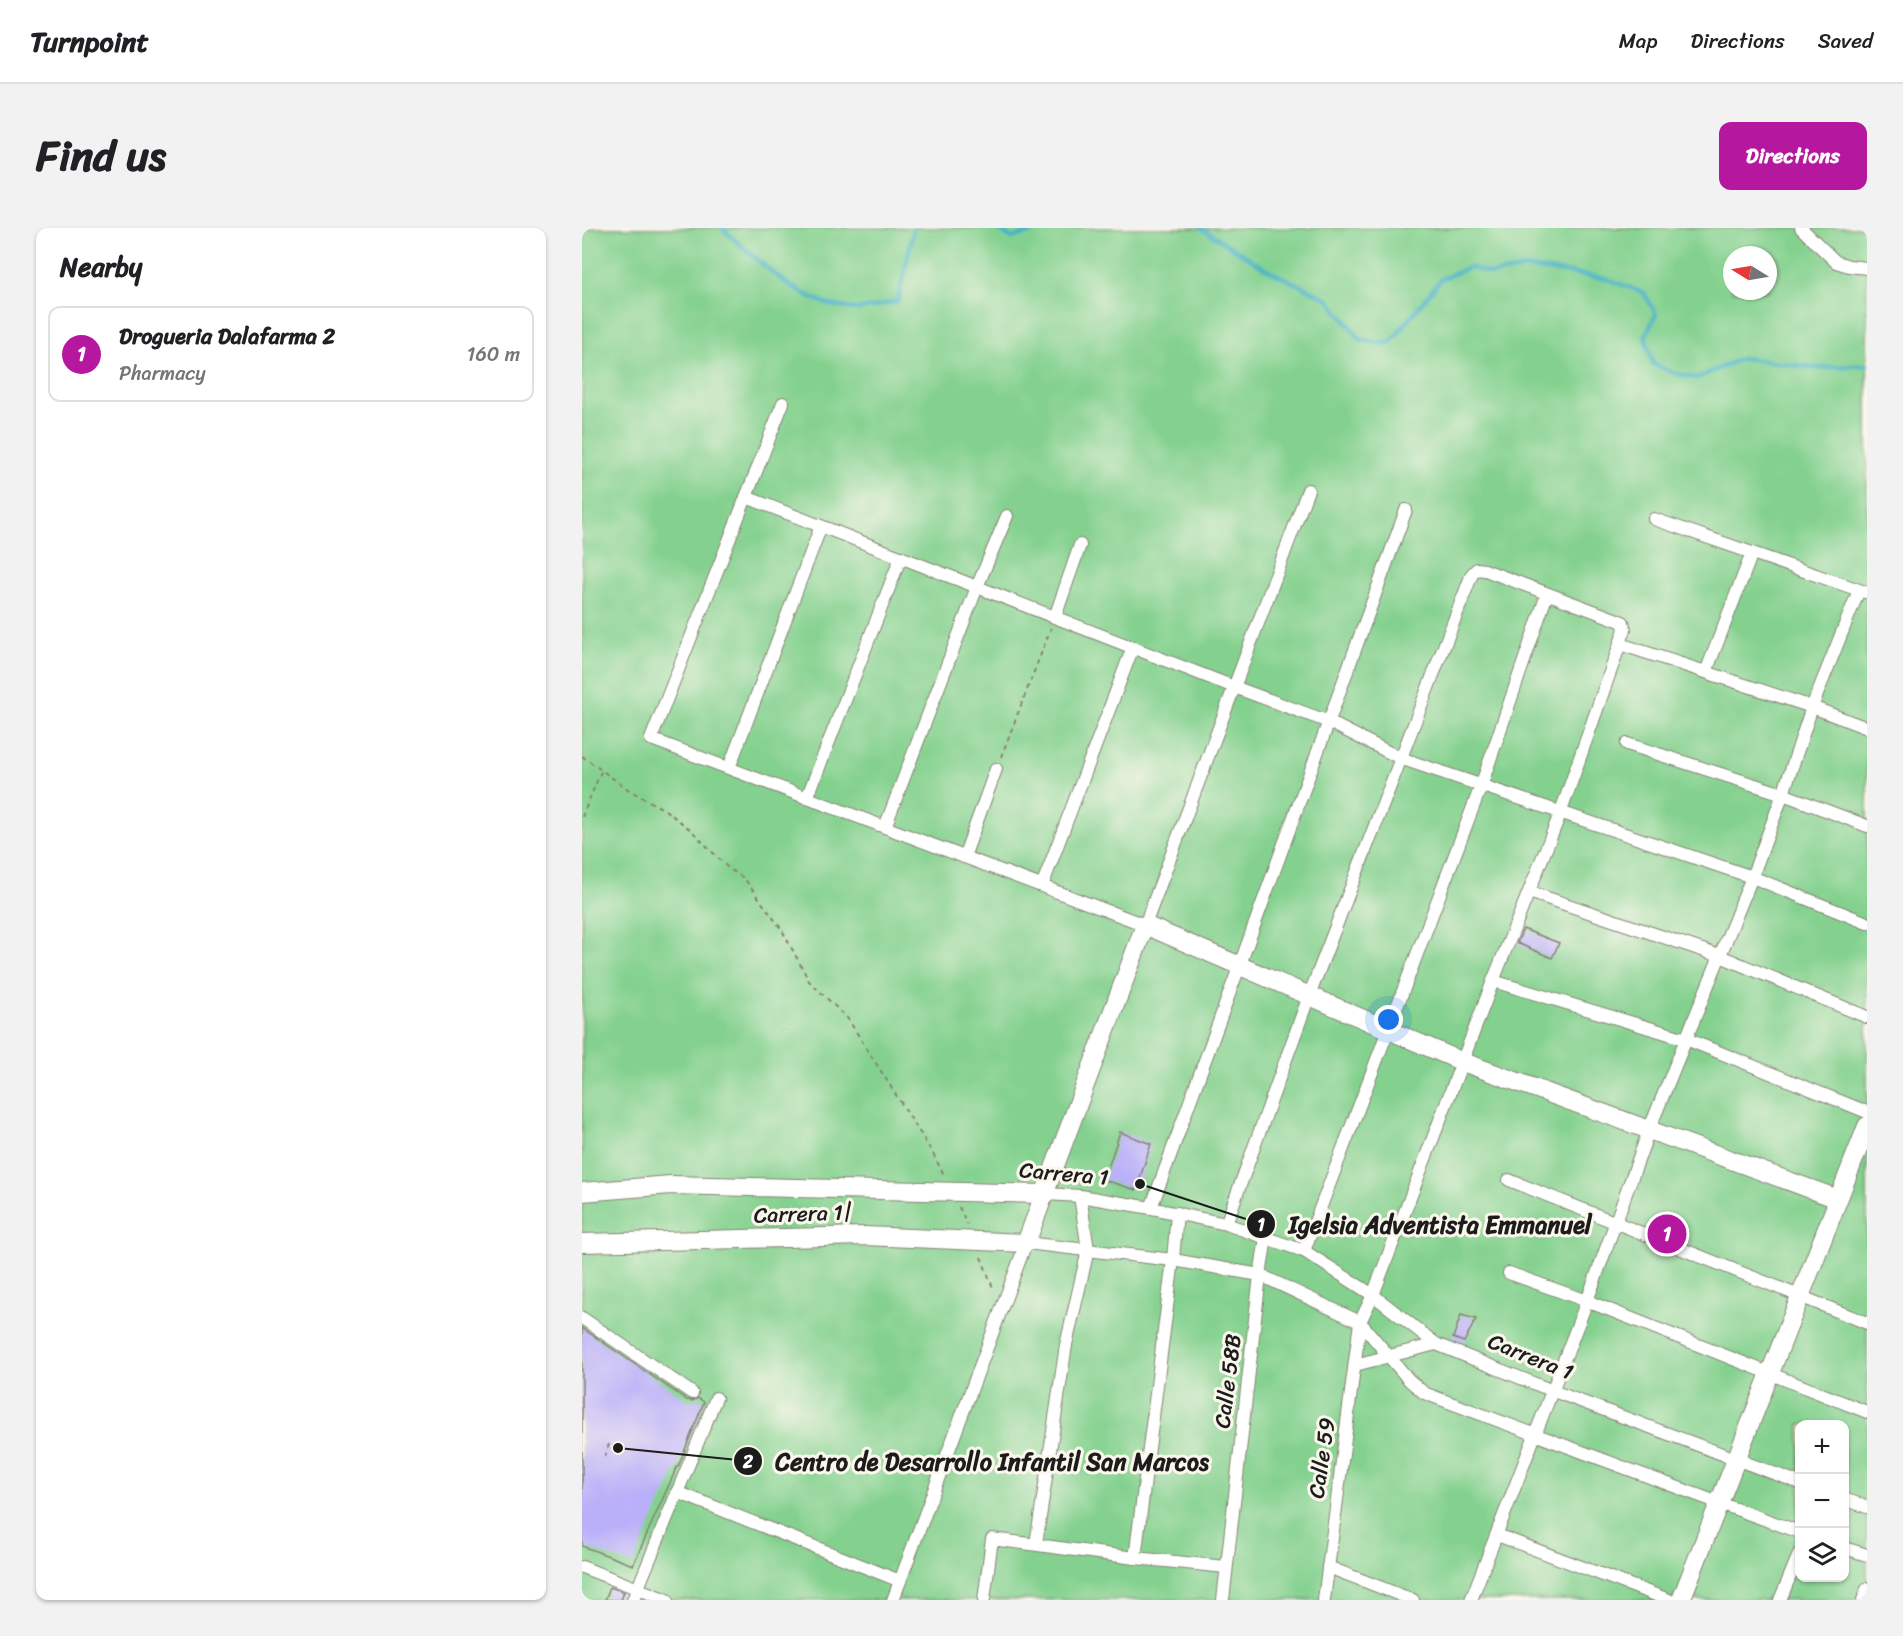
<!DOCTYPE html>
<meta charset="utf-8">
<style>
:root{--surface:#fff;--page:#f2f2f2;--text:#202124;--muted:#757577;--line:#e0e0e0;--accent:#b5179e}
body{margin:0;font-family:Sriracha,sans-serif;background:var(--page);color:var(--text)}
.controls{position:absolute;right:18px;bottom:18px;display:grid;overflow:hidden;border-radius:12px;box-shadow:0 2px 4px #0004}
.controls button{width:54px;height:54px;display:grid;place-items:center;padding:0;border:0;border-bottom:2px solid var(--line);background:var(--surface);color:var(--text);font:30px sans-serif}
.compass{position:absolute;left:1141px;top:18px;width:54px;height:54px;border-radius:50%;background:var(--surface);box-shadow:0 2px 4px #0004;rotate:281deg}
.you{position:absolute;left:807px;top:792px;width:21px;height:21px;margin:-15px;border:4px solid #fff;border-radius:50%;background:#1a73e8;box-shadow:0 0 0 9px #1a73e833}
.badge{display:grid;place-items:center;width:39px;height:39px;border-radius:50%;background:var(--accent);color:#fff;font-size:20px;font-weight:700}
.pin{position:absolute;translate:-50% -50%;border:3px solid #fff;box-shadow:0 2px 6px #0006}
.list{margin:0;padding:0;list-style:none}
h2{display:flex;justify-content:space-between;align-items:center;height:78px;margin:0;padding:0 24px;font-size:26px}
h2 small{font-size:20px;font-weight:400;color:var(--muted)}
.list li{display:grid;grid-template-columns:39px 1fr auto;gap:18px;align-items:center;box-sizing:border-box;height:96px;margin:0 12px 12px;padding:0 12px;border:2px solid var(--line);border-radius:12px}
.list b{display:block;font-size:22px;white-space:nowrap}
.list p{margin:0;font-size:20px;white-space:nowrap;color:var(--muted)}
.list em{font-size:20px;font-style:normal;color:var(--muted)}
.icon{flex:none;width:33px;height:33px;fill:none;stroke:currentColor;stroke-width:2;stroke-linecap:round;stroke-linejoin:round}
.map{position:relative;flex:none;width:1285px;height:1372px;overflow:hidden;border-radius:12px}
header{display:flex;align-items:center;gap:36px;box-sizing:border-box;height:84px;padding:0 30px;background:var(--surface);border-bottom:2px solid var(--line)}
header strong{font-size:28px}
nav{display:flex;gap:33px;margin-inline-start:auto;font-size:21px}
.intro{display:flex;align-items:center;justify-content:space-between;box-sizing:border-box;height:144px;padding:0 36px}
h1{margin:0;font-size:42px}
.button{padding:15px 27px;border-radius:12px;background:var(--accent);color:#fff;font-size:21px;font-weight:700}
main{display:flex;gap:36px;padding:0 36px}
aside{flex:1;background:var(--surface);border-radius:12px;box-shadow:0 2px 4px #0004}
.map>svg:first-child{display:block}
</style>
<header>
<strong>Turnpoint</strong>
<nav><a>Map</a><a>Directions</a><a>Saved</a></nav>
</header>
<div class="intro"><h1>Find us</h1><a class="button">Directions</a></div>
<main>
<aside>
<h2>Nearby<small></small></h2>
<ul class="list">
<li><span class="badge">1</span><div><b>Drogueria Dalafarma 2</b><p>Pharmacy</p></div><em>160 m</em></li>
</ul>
</aside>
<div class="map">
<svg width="1285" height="1372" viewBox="0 0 1285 1372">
<rect width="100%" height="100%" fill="#fbf7ec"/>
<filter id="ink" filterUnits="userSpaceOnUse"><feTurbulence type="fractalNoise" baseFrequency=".0167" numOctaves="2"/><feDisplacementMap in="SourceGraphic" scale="12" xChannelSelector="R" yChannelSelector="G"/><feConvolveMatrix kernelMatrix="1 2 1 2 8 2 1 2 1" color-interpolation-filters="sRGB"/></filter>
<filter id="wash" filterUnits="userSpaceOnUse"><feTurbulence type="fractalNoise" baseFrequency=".008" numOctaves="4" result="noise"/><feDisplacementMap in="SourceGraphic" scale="24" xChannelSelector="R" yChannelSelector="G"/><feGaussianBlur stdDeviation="1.35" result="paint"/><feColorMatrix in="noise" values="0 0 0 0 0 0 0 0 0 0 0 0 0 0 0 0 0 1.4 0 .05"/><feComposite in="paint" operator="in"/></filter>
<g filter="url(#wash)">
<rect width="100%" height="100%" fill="#efe8cd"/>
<path fill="#84d18f" stroke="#507656" stroke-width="1.5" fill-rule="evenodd" d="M0,0h1285v1372h-1285zM1150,27h36v36h-36zM1218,1196h44v154h-44z"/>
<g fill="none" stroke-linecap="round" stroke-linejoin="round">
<g stroke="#48b4c5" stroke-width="4.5">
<path d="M140,0c38,35 81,79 135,81 13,0 28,-6 41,-8l16,-73"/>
<path d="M414,0l16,10 33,-10"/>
<path d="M619,0l67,42 60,29 33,41 28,4 52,-65 29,-12 21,7 36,-6 38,4 42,7 37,14 12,21 -11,23 8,27 21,9 23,5 46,-20 75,10 49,-3"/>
</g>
</g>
<g id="blocks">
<g fill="#baaff9">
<path d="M941,701l36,14 -7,15 -35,-15z"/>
<path d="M538,904l31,12 -15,46 -32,-10z"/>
<path d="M879,1087l15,4 -12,23 -11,-4z"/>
<path d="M0,1100l105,72 5,1 6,-3 6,4 -26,65h-1l-44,98 -51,-19z"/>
<path d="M28,1359l14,5 -3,8h-16z"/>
</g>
</g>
</g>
<g filter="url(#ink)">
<use href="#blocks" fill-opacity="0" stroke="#868274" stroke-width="1.5"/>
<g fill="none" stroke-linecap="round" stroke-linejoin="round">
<defs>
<g id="street">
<path d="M1219,0l35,34 13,4 18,2"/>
<path d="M201,175l-132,336 494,186 163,-435"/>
<path d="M164,269l488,190 95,35 71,36 352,119 115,46"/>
<path d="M1072,291l211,73"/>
<path d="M473,389l25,-72"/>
<path d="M1038,416l192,63 55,21"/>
<path d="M1124,444l46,-119"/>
<path d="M1045,516l156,50 84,32"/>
<path d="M147,540l92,-242"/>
<path d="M225,570l94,-241"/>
<path d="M303,599l92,-240 30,-71"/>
<path d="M382,629l32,-88"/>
<path d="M460,658l91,-239"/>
<path d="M947,664l191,64 147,61"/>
<path d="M911,753l193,58 181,73"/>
<path d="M927,952l358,143"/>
<path d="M463,966l35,2 71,12 75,16 78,27 69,44 63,49 117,47 247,92"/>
<path d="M569,980l255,-698"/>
<path d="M644,996l83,-228 163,-422 5,-5 8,1 138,52 2,7 -5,15 -60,170 -67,167 -120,314 -13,27 -36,278"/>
<path d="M722,1023l177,-465 66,-192"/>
<path d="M927,1045l78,28 280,111"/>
<path d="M0,1090l110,75"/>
<path d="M773,1137l81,-21"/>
<path d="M95,1264l223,89"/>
<path d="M1262,1271l23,8"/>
<path d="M915,1307l172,65"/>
<path d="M454,1316l30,-199 22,-95 -8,-54"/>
<path d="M1262,1320l23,7"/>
<path d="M553,1330l38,-298 4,-47"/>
<path d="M0,1339l85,33"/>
<path d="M746,1339l85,33"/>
<path d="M51,1372l83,-202"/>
<path d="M311,1372l133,-357 147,17 87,15 100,47 49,58 15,13 295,110 81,29"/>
<path d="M402,1372l8,-61 143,19 91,9"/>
<path d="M641,1372l37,-325 6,-37"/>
<path d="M889,1372l116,-299 62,-171 103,-253 31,-83 29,-87 47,-117"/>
<path d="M1198,1372l20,-48"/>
<path d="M1281,1372l4,-11"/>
</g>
<g id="secondary">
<path d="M0,964l89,-7 374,9"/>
<path d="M0,1015l283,-7 161,7 119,-318 318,137 375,137"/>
<path d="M1099,1372l186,-474"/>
</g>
</defs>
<use href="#street" stroke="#868274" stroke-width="14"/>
<use href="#secondary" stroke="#868274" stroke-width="20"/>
<g stroke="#868274" stroke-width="2" stroke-dasharray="4.5 4.5" stroke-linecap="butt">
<path d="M0,528l47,34 36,20 26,20 38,39 15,9 38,52 27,51 39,38 84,133 12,23"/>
<path d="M419,529l50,-129"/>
<path d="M0,589l20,-48"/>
<path d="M377,979l8,17"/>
<path d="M399,1029l13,33"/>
<path d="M23,1229l5,-16"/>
</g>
<use href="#street" stroke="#fff" stroke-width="12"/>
<use href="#secondary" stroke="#fff" stroke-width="18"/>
</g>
</g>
<g text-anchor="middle" stroke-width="6" stroke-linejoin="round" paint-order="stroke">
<g font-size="22" fill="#1c1c1c" stroke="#fbf7ec">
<text transform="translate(482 945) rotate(5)" y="8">Carrera 1</text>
<text transform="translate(221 985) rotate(-2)" y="8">Carrera 1|</text>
<text transform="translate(949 1128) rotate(22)" y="8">Carrera 1</text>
<text transform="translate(645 1153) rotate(-83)" y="8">Calle 58B</text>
<text transform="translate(739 1230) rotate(-82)" y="8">Calle 59</text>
</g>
</g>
<path fill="none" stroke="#1c1c1c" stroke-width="2" d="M558 956L679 996M36 1220L166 1233"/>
<g fill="#1c1c1c" stroke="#fbf7ec" stroke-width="2">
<circle cx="558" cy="956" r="6"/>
<circle cx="36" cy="1220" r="6"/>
<circle cx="679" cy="996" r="15"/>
<circle cx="166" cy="1233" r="15"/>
</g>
<g font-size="18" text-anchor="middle" font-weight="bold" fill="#fff">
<text x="679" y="1003">1</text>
<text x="166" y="1240">2</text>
</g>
<g font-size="24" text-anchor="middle" font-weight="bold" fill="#1c1c1c" stroke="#fbf7ec" stroke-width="6" stroke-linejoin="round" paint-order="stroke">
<text x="858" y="1005">Igelsia Adventista Emmanuel</text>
<text x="410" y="1242">Centro de Desarrollo Infantil San Marcos</text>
</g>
</svg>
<div class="controls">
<button>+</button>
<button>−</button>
<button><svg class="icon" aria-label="layers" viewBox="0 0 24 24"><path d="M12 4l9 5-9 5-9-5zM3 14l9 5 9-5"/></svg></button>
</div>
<svg class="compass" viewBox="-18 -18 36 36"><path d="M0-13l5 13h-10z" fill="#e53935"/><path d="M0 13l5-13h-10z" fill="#757577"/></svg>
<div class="you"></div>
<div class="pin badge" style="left:1085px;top:1006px">1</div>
</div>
</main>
